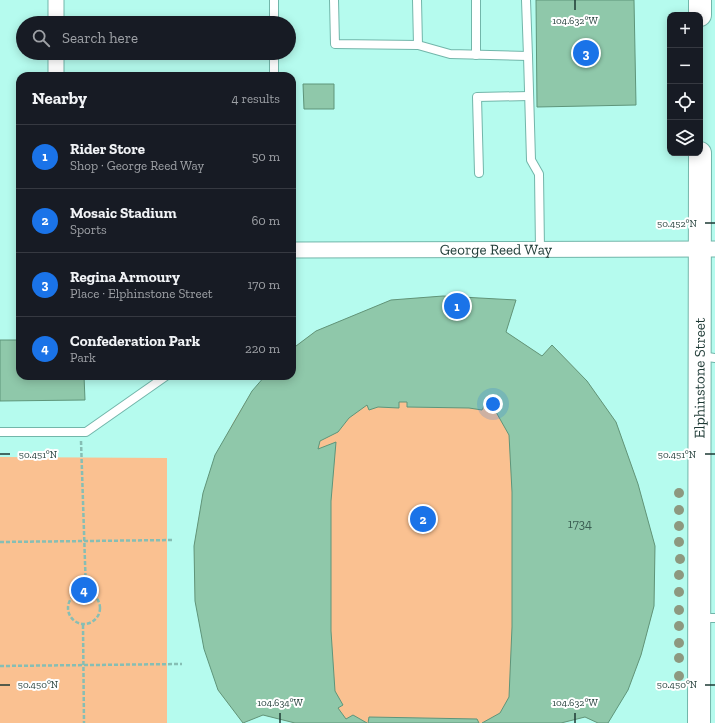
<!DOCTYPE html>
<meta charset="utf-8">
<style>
:root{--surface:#171b24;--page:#242831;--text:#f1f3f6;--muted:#9ea1a6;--line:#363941;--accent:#1a73e8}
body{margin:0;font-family:"Zilla Slab",serif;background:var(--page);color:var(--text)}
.controls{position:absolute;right:12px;top:12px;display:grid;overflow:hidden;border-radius:8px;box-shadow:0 2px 10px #0003}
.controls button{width:36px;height:36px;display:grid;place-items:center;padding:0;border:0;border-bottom:1px solid var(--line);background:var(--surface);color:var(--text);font:20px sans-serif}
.you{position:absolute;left:493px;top:404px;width:14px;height:14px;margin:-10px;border:3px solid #fff;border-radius:50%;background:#1a73e8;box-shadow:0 0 0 6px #1a73e833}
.badge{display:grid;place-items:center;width:26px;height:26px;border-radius:50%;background:var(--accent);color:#fff;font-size:13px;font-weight:700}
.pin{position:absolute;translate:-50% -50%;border:2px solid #fff;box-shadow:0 1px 4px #0006}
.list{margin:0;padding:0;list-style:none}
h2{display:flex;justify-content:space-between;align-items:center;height:52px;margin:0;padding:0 16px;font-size:17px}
h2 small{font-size:13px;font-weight:400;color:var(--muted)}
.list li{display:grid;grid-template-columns:26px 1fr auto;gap:12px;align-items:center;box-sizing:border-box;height:64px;padding:0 16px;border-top:1px solid var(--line)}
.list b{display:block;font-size:15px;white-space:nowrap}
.list p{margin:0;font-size:13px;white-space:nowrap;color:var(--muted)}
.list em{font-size:13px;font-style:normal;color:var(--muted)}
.icon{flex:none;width:22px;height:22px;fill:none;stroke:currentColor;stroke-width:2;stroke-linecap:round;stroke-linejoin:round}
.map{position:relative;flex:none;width:715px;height:723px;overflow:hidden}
.search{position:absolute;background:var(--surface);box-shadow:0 2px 10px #0003;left:16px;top:16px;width:280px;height:44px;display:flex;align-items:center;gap:10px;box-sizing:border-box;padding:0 14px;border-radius:22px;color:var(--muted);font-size:15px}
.panel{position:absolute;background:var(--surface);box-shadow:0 2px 10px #0003;left:16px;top:72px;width:280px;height:308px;border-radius:12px}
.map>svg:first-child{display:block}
</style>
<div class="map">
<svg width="715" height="723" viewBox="0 0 715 723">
<rect width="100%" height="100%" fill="#b5fbee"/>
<g fill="#fac191">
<path d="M443,296l73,4 -10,32 36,24 10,-11 35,36 29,41 22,62 17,62 -1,60 -13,49 -13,35 -30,33 -13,-6 -24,6h-266l-32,-8 -20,8 -25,-33 -23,-89 -1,-55 9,-53 13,-38 18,-34 18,-30 40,-15v-27l24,-18 75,-31z"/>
<path d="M0,457l167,1v265h-167z"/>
</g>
<g fill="#8fc8aa" stroke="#5e957a">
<path d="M536,0h98l2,105 -99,2z"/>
<path d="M303,84h31v25h-30z"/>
<path d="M443,296l73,4 -10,32 36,24 10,-11 35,36 29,41 22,62 17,62 -1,60 -13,49 -13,35 -20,33h-10l-13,-6 -24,6h-79l18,-10 9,-16 3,-70v-135l-3,-57 -13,-23 -12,-6 -2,4 -13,-2 -62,-1v-5h-8v6l-21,-1 -9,3 -2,-5 -18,13 -11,14 -18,9 -2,8 18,-7 -5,59v130l4,60 8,14 -5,3 8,11 7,-4 14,8h-72l-32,-8 -20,8 -25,-33 -14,-41 -9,-48 -1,-55 9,-53 12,-38 37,-64 13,-15h27v-27l24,-18 75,-31z"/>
<path d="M0,340h20v36h64l1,24 -85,1z"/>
<path d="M369,717l108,2 2,4h-111z"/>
</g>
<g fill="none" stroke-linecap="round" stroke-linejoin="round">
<defs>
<g id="lane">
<path d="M274,0v23"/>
<path d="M334,0l1,44 83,1 32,9 78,2 -2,-56"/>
<path d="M417,0l1,45"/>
<path d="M274,53v23"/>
<path d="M476,55v-55"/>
<path d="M528,56l3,104 8,14 1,76"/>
<path d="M479,173l-2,-76 52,-1"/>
<path d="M701,356l14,2"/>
<path d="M0,432h86l80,-56"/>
<path d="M701,618h14"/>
</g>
<g id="street">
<path d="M56,0v23"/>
<path d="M56,53v23"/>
<path id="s1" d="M292,250l423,-1"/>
</g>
<g id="secondary">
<path d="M700,15v-15"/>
<path id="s2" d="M699,723l1,-570"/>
</g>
</defs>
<use href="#lane" stroke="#72b6aa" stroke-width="10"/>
<use href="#street" stroke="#72b6aa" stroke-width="17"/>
<use href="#secondary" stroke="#72b6aa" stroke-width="24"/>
<g stroke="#86beb4" stroke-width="2.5" stroke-dasharray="4 2" stroke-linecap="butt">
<path d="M81,441l5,151"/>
<path d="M0,542l174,-2"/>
<circle cx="84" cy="608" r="16"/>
<path d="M83,625l1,98"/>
<path d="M0,666l182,-2"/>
</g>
<use href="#lane" stroke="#fff" stroke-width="8"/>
<use href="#street" stroke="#fff" stroke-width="15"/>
<use href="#secondary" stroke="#fff" stroke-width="22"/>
</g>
<g fill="#8d987f">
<circle cx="679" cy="493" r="5"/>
<circle cx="679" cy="510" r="5"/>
<circle cx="679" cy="526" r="5"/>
<circle cx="679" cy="542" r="5"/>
<circle cx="680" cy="559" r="5"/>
<circle cx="679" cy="575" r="5"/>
<circle cx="679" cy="592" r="5"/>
<circle cx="679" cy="610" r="5"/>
<circle cx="679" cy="626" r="5"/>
<circle cx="679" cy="643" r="5"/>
<circle cx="679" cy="658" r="5"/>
<circle cx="679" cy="676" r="5"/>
</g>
<path fill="none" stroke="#1e3a35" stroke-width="1.5" d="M575,0v10M705,223h10M0,454h10M705,454h10M0,685h10M705,685h10M280,713v10M575,713v10"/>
<g text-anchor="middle" stroke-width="4" stroke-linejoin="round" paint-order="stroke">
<g font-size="13" fill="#3a5e52">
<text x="580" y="528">1734</text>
</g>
<g font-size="15" fill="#1e3a35" stroke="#fff">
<text dy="5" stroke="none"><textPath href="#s1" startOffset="204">George Reed Way</textPath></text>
<text dy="5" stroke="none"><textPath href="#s2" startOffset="345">Elphinstone Street</textPath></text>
</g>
</g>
<g font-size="10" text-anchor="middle" fill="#1e3a35" stroke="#fff" stroke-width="4" stroke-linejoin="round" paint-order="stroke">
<text x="575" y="24">104.632°W</text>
<text x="677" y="227">50.452°N</text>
<text x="38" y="458">50.451°N</text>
<text x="677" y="458">50.451°N</text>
<text x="38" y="688">50.450°N</text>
<text x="677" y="688">50.450°N</text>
<text x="280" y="706">104.634°W</text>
<text x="575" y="706">104.632°W</text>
</g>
</svg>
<div class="controls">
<button>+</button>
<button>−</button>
<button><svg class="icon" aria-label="locate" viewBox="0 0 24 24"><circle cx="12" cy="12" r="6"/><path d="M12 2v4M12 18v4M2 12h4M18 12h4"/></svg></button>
<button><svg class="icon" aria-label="layers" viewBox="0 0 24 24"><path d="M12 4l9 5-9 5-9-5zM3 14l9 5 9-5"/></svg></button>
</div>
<div class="you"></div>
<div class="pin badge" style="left:457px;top:306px">1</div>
<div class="pin badge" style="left:423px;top:519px">2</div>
<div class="pin badge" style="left:586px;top:53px">3</div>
<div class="pin badge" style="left:84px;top:590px">4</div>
<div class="search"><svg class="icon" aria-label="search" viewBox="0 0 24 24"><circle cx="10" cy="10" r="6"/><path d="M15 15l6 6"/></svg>Search here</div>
<section class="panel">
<h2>Nearby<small>4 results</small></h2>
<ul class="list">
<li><span class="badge">1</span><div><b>Rider Store</b><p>Shop · George Reed Way</p></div><em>50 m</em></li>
<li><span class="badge">2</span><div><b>Mosaic Stadium</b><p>Sports</p></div><em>60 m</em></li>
<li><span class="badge">3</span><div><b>Regina Armoury</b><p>Place · Elphinstone Street</p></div><em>170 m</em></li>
<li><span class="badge">4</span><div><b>Confederation Park</b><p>Park</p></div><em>220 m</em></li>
</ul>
</section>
</div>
